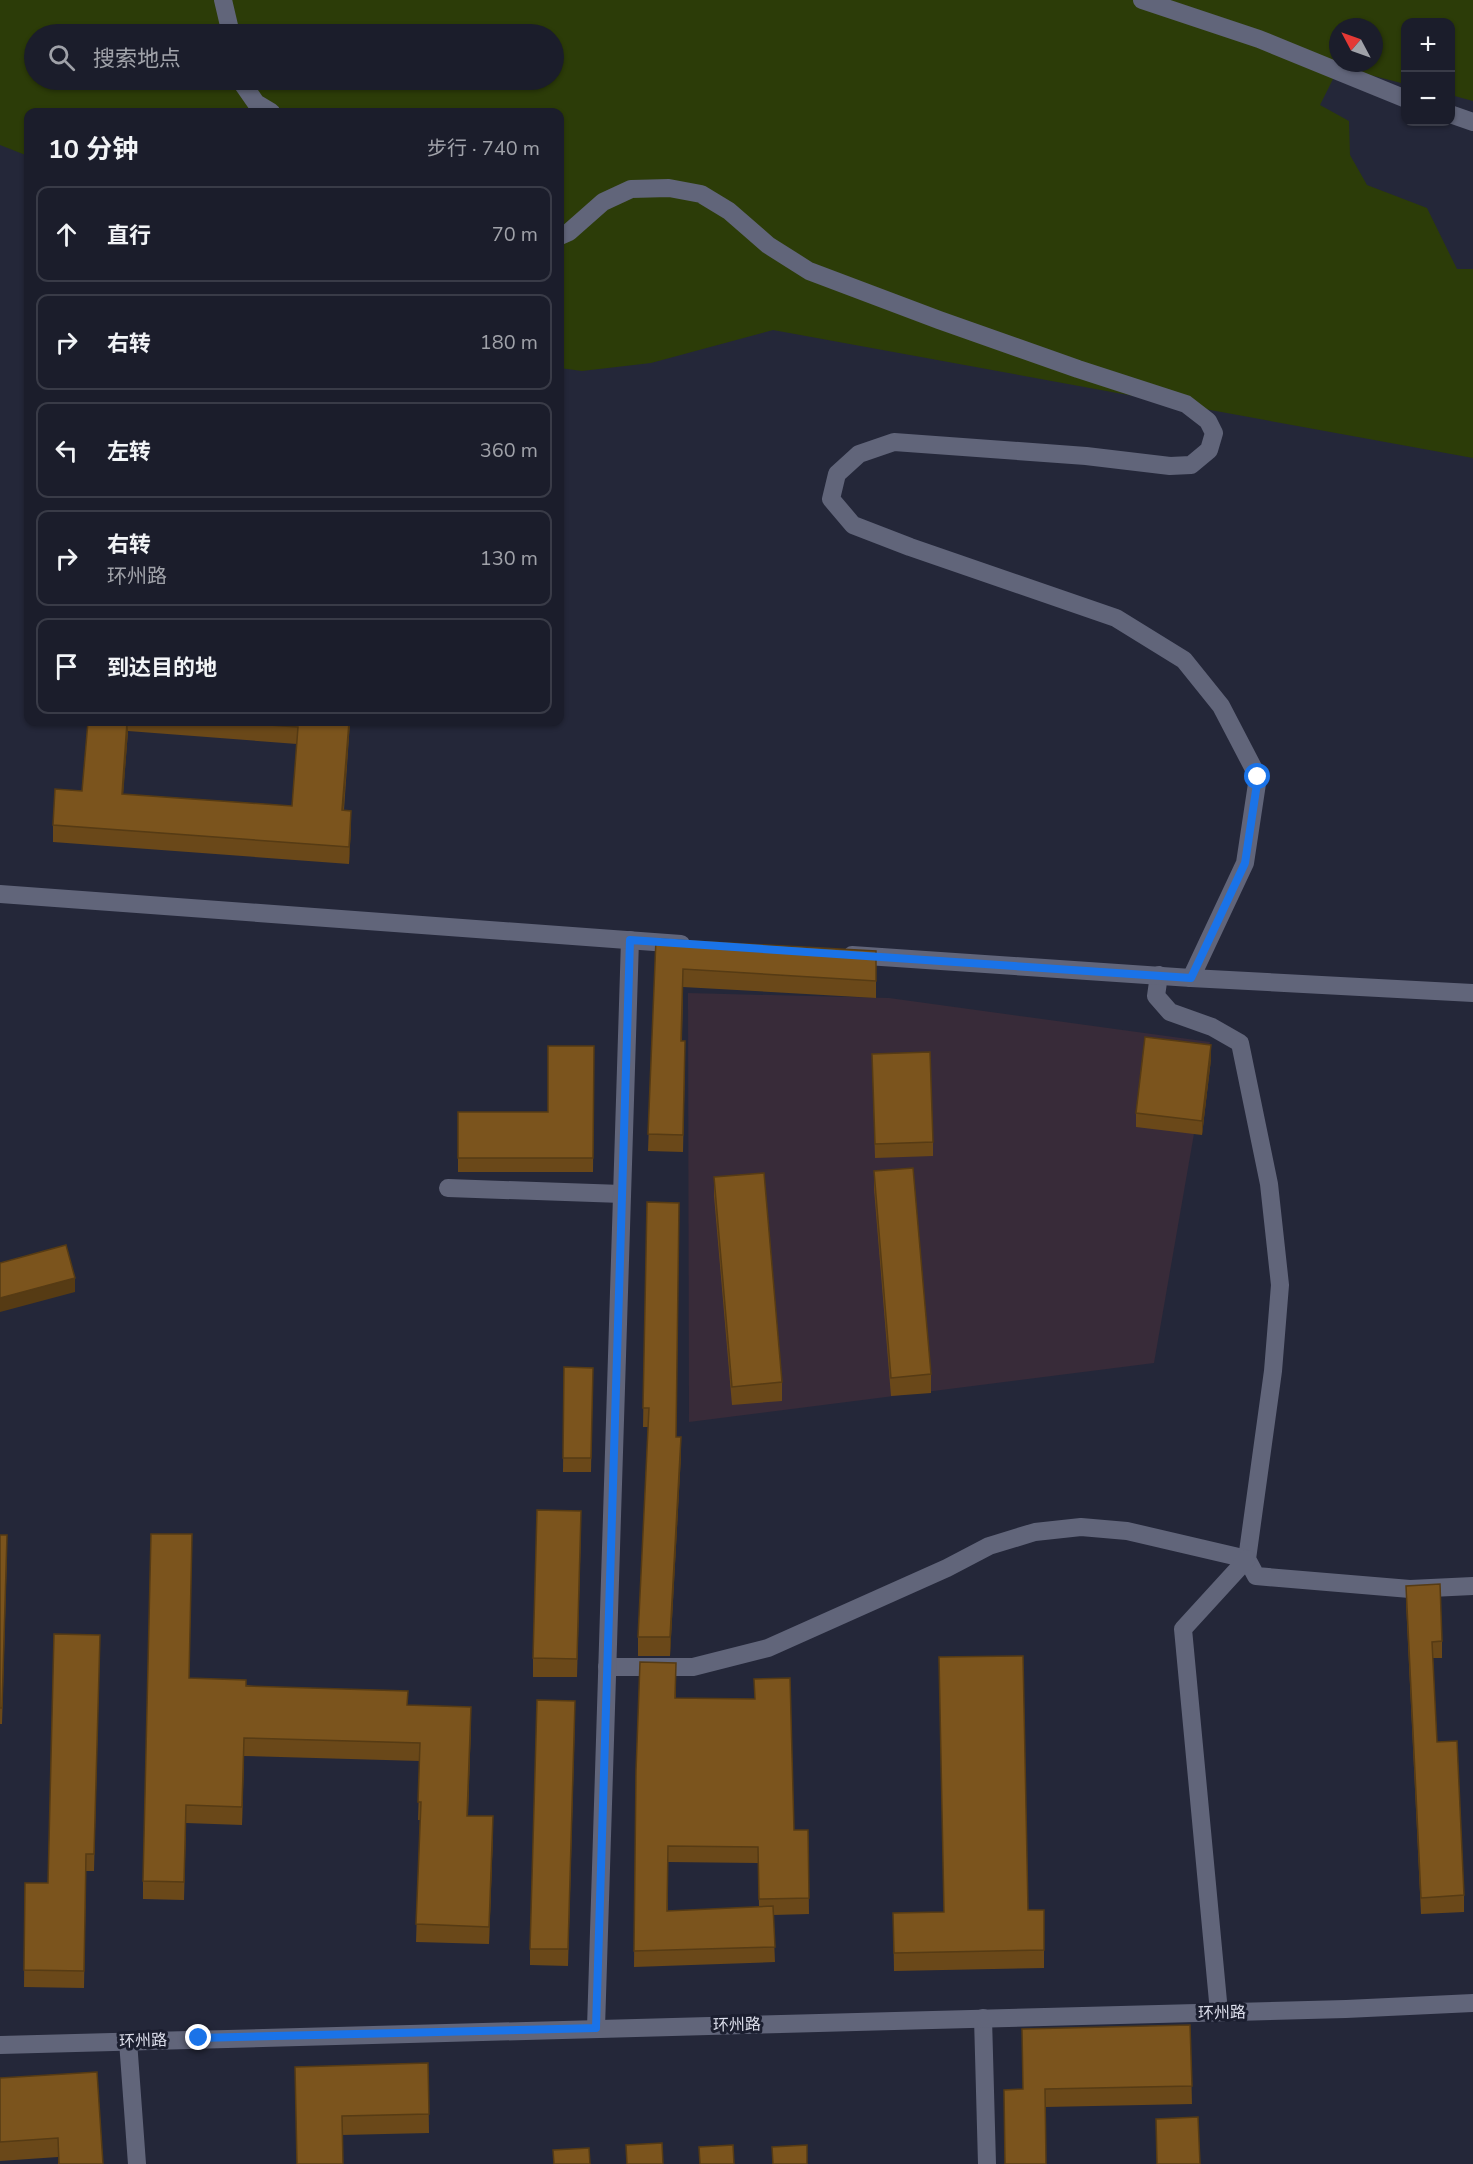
<!DOCTYPE html>
<html lang="zh">
<meta charset="utf-8">
<style>
:root{--surface:#1b1d2b;--page:#242633;--text:#f1f3f6;--muted:#a0a2a9;--line:#393b47}
body{margin:0;font-family:"Nunito Sans","Noto Sans SC",sans-serif;background:var(--page);color:var(--text)}
.controls{position:absolute;right:18px;top:18px;display:grid;overflow:hidden;border-radius:12px;box-shadow:0 2px 4px #0004}
.controls button{width:54px;height:54px;display:grid;place-items:center;padding:0;border:0;border-bottom:2px solid var(--line);background:var(--surface);color:var(--text);font:30px sans-serif}
.compass{position:absolute;left:1329px;top:18px;width:54px;height:54px;border-radius:50%;background:var(--surface);box-shadow:0 2px 4px #0004;rotate:311deg}
.stop{position:absolute;width:18px;height:18px;margin:-14px;border:4px solid #1a73e8;border-radius:50%;background:#fff}
.stop.end{background:#1a73e8;border-color:#fff;box-shadow:0 2px 6px #0008}
.list{margin:0;padding:0;list-style:none}
h2{display:flex;justify-content:space-between;align-items:center;height:78px;margin:0;padding:0 24px;font-size:26px}
h2 small{font-size:20px;font-weight:400;color:var(--muted)}
.list li{display:grid;grid-template-columns:39px 1fr auto;gap:18px;align-items:center;box-sizing:border-box;height:96px;margin:0 12px 12px;padding:0 12px;border:2px solid var(--line);border-radius:12px}
.list b{display:block;font-size:22px;white-space:nowrap}
.list p{margin:0;font-size:20px;white-space:nowrap;color:var(--muted)}
.list em{font-size:20px;font-style:normal;color:var(--muted)}
.icon{flex:none;width:33px;height:33px;fill:none;stroke:currentColor;stroke-width:2;stroke-linecap:round;stroke-linejoin:round}
.map{position:relative;flex:none;width:1473px;height:2164px;overflow:hidden}
.search{position:absolute;background:var(--surface);box-shadow:0 2px 4px #0004;left:24px;top:24px;width:540px;height:66px;display:flex;align-items:center;gap:15px;box-sizing:border-box;padding:0 21px;border-radius:33px;color:var(--muted);font-size:22px}
.panel{position:absolute;background:var(--surface);box-shadow:0 2px 4px #0004;left:24px;top:108px;width:540px;height:618px;border-radius:12px}
.map>svg:first-child{display:block}
</style>
<div class="map">
<svg width="1473" height="2164" viewBox="0 0 1473 2164">
<rect width="100%" height="100%" fill="#242739"/>
<path fill="#382b39" d="M688,993l201,5 321,44 -56,321 -465,59z"/>
<path fill="#2c3c08" fill-rule="evenodd" d="M0,0h1473v101l-22,-6 -1,-73h-44l-1,62 -66,-17 -19,38 29,16 1,34 17,30 60,23 30,61h16v189l-700,-128 -122,33 -69,8 -22,-3v-256h-532v44l-28,-11zM1338,27h36v36h-36zM34,34h520v46h-520z"/>
<g fill="none" stroke-linecap="round" stroke-linejoin="round">
<g stroke="#61657a" stroke-width="18">
<path d="M1142,0l117,39 147,60"/>
<path d="M1450,114l23,8"/>
<path d="M1159,975l-3,21 14,16 42,15 28,16 29,141 11,101 -7,86 -26,188 9,17 154,13 63,-3"/>
<path d="M448,1188l174,6"/>
<path d="M607,1667h86l75,-19 179,-80 42,-22 46,-14 46,-5 46,4 120,28"/>
<path d="M1219,2012l-36,-383 64,-70"/>
<path d="M596,2028l34,-1088"/>
</g>
<g stroke="#61657a" stroke-width="18">
<path d="M223,0l8,34"/>
<path d="M240,80l16,23 15,9"/>
<path d="M560,236l9,-4 34,-30 28,-13 38,-1 32,6 28,17 39,34 41,26 130,49 139,49 108,35 22,17 6,12 -5,17 -18,15 -21,1 -84,-10 -192,-14 -35,12 -22,20 -6,25 22,26 57,22 206,71 68,42 37,46 37,71 -13,86 -54,115"/>
<path d="M0,894l681,50"/>
<path d="M852,955l339,23 282,15"/>
<path d="M983,2018l4,146"/>
<path d="M128,2041l9,123"/>
</g>
<path stroke="#61657a" stroke-width="18" d="M0,2045l1346,-36 127,-6"/>
</g>
<g fill="#6a4819" fill-rule="evenodd">
<path d="M88,722h262l-6,88 7,17 -2,37 -296,-22v-17l29,-34zM128,731l169,13 -5,62 -169,-12z"/>
<path d="M656,939l220,12v47l-193,-11 -1,54 3,17 -2,94 -35,-1z"/>
<path d="M594,1046l-1,126h-135v-60h90z"/>
<path d="M872,1054l61,88v14l-58,2z"/>
<path d="M1211,1059l-9,76 -66,-8v-14z"/>
<path d="M874,1171l57,203v19l-40,3 -17,-207z"/>
<path d="M714,1177l68,205v19l-50,4 -18,-209z"/>
<path d="M647,1202l29,235 5,18 -11,201h-32v-19l10,-210h-5z"/>
<path d="M564,1367l29,1 -2,104h-28z"/>
<path d="M581,1529l-4,148h-44v-19z"/>
<path d="M0,1535l7,17 -5,172h-2z"/>
<path d="M1406,1586l36,55v17h-9l4,84 27,153v17l-43,2 -15,-311z"/>
<path d="M100,1635l-6,236h-8l-2,117 -60,-1 1,-104h23z"/>
<path d="M189,1678l219,27 63,20 -3,91 25,18 -4,110 -73,-2 4,-122h-2l2,-59 -176,-5 -2,69 -56,-2 -2,77 -41,-1v-18z"/>
<path d="M676,1679v19l118,132h14l1,84 -36,1 2,47 -141,5 2,-196zM668,1862l90,1 1,44 -91,4z"/>
<path d="M575,1718l-7,248 -38,-1v-16z"/>
<path d="M1044,1910v58l-150,3 -1,-58z"/>
<path d="M1190,2025l2,79 -147,3 -23,-18z"/>
<path d="M428,2063l1,70 -87,2 -47,-68z"/>
<path d="M0,2078l103,86h-45v-7l-58,4z"/>
</g>
<g fill="#563b14">
<path d="M127,722l1,9 -6,80v-17z"/>
<path d="M349,722h1l-8,105v-17z"/>
<path d="M351,811v16l-2,37v-17z"/>
<path d="M1211,1045v14l-9,76v-14z"/>
<path d="M75,1278v14l-75,20v-14z"/>
<path d="M681,1437v18l-11,201v-19z"/>
<path d="M471,1707v18l-4,109v-18z"/>
<path d="M244,1738v18l-2,69v-18z"/>
<path d="M493,1816v18l-4,110v-17z"/>
</g>
<g fill="#7b541d" stroke="#563b14" stroke-width="1.5">
<path d="M88,722h39l-5,72 170,12 6,-79 -75,-5h126l-7,88 9,1 -2,36 -296,-22 2,-36 27,2z"/>
<path d="M656,939l220,12v30l-193,-12 -2,72h4l-2,94 -35,-1z"/>
<path d="M1145,1037l66,8 -9,76 -66,-8z"/>
<path d="M548,1046h46l-1,112h-135v-46h90z"/>
<path d="M930,1052l3,90 -58,2 -3,-90z"/>
<path d="M913,1168l18,206 -40,4 -17,-207z"/>
<path d="M764,1173l18,209 -50,5 -18,-210z"/>
<path d="M647,1202l32,1 -3,234h5l-11,200h-32l11,-229h-6z"/>
<path d="M66,1245l9,33 -75,20v-35z"/>
<path d="M564,1367l29,1 -2,90h-28z"/>
<path d="M537,1510l44,1 -4,148 -44,-1z"/>
<path d="M151,1534h41l-3,144 57,2v6l162,5 -1,14 64,2 -4,109h26l-4,111 -73,-3 5,-122h-3l2,-59 -176,-5 -2,69 -56,-2 -2,77 -41,-1z"/>
<path d="M0,1535h7l-5,173h-2z"/>
<path d="M1440,1584l2,57 -10,1 5,100 20,-1 7,154 -43,3 -15,-312z"/>
<path d="M54,1634l46,1 -6,219h-8l-2,117 -60,-1 1,-87h23z"/>
<path d="M1023,1656l5,254h16v40l-150,3 -1,-40 51,-1 -5,-255z"/>
<path d="M640,1662l36,1 -1,35 80,1 -1,-20 36,-1 4,152h14l1,68 -50,1 -1,-52 -90,-1 -1,65 106,-5 2,41 -141,4 2,-180z"/>
<path d="M537,1700l38,1 -7,248h-38z"/>
<path d="M1190,2025l2,61 -147,3 1,75h-41l-1,-74 19,-1 -1,-60z"/>
<path d="M428,2063l1,51 -87,2 1,48h-46l-2,-97z"/>
<path d="M97,2072l6,92h-44l-1,-26 -58,4v-64z"/>
<path d="M1198,2117l2,47h-43l-1,-45z"/>
<path d="M662,2143l1,21h-36l-1,-19z"/>
<path d="M733,2145l1,19h-34l-1,-17z"/>
<path d="M807,2145v19h-34l-1,-17z"/>
<path d="M589,2148l1,16h-36l-1,-14z"/>
</g>
<g fill="none" stroke-linecap="round" stroke-linejoin="round">
<path stroke="#1a73e8" stroke-width="8" d="M199,2038l397,-10 34,-1088 561,38 54,-115 13,-86"/>
</g>
<g text-anchor="middle" stroke-width="6" stroke-linejoin="round" paint-order="stroke">
<g font-size="16" fill="#dddfec" stroke="#1b1e2f">
<text transform="translate(1222 2012) rotate(-1)" y="6">环州路</text>
<text transform="translate(737 2024) rotate(-1)" y="6">环州路</text>
<text transform="translate(143 2040) rotate(-2)" y="6">环州路</text>
</g>
</g>
</svg>
<div class="controls">
<button>+</button>
<button>−</button>
</div>
<svg class="compass" viewBox="-18 -18 36 36"><path d="M0-13l5 13h-10z" fill="#e53935"/><path d="M0 13l5-13h-10z" fill="#a0a2a9"/></svg>
<div class="stop" style="left:1258px;top:777px"></div>
<div class="stop end" style="left:199px;top:2038px"></div>
<div class="search"><svg class="icon" aria-label="search" viewBox="0 0 24 24"><circle cx="10" cy="10" r="6"/><path d="M15 15l6 6"/></svg>搜索地点</div>
<section class="panel">
<h2>10 分钟<small>步行 · 740 m</small></h2>
<ul class="list">
<li><svg class="icon" aria-label="ahead" viewBox="0 0 24 24"><path d="M12 20V5M6 11l6-6 6 6"/></svg><div><b>直行</b></div><em>70 m</em></li>
<li><svg class="icon" aria-label="right" viewBox="0 0 24 24"><path d="M7 20v-9h11M14 6l5 5-5 5"/></svg><div><b>右转</b></div><em>180 m</em></li>
<li><svg class="icon" aria-label="left" viewBox="0 0 24 24"><path d="M17 20v-9H6M10 6l-5 5 5 5"/></svg><div><b>左转</b></div><em>360 m</em></li>
<li><svg class="icon" aria-label="right" viewBox="0 0 24 24"><path d="M7 20v-9h11M14 6l5 5-5 5"/></svg><div><b>右转</b><p>环州路</p></div><em>130 m</em></li>
<li><svg class="icon" aria-label="arrive" viewBox="0 0 24 24"><path d="M6 21V4h12l-3 4 3 4H6"/></svg><div><b>到达目的地</b></div></li>
</ul>
</section>
</div>
